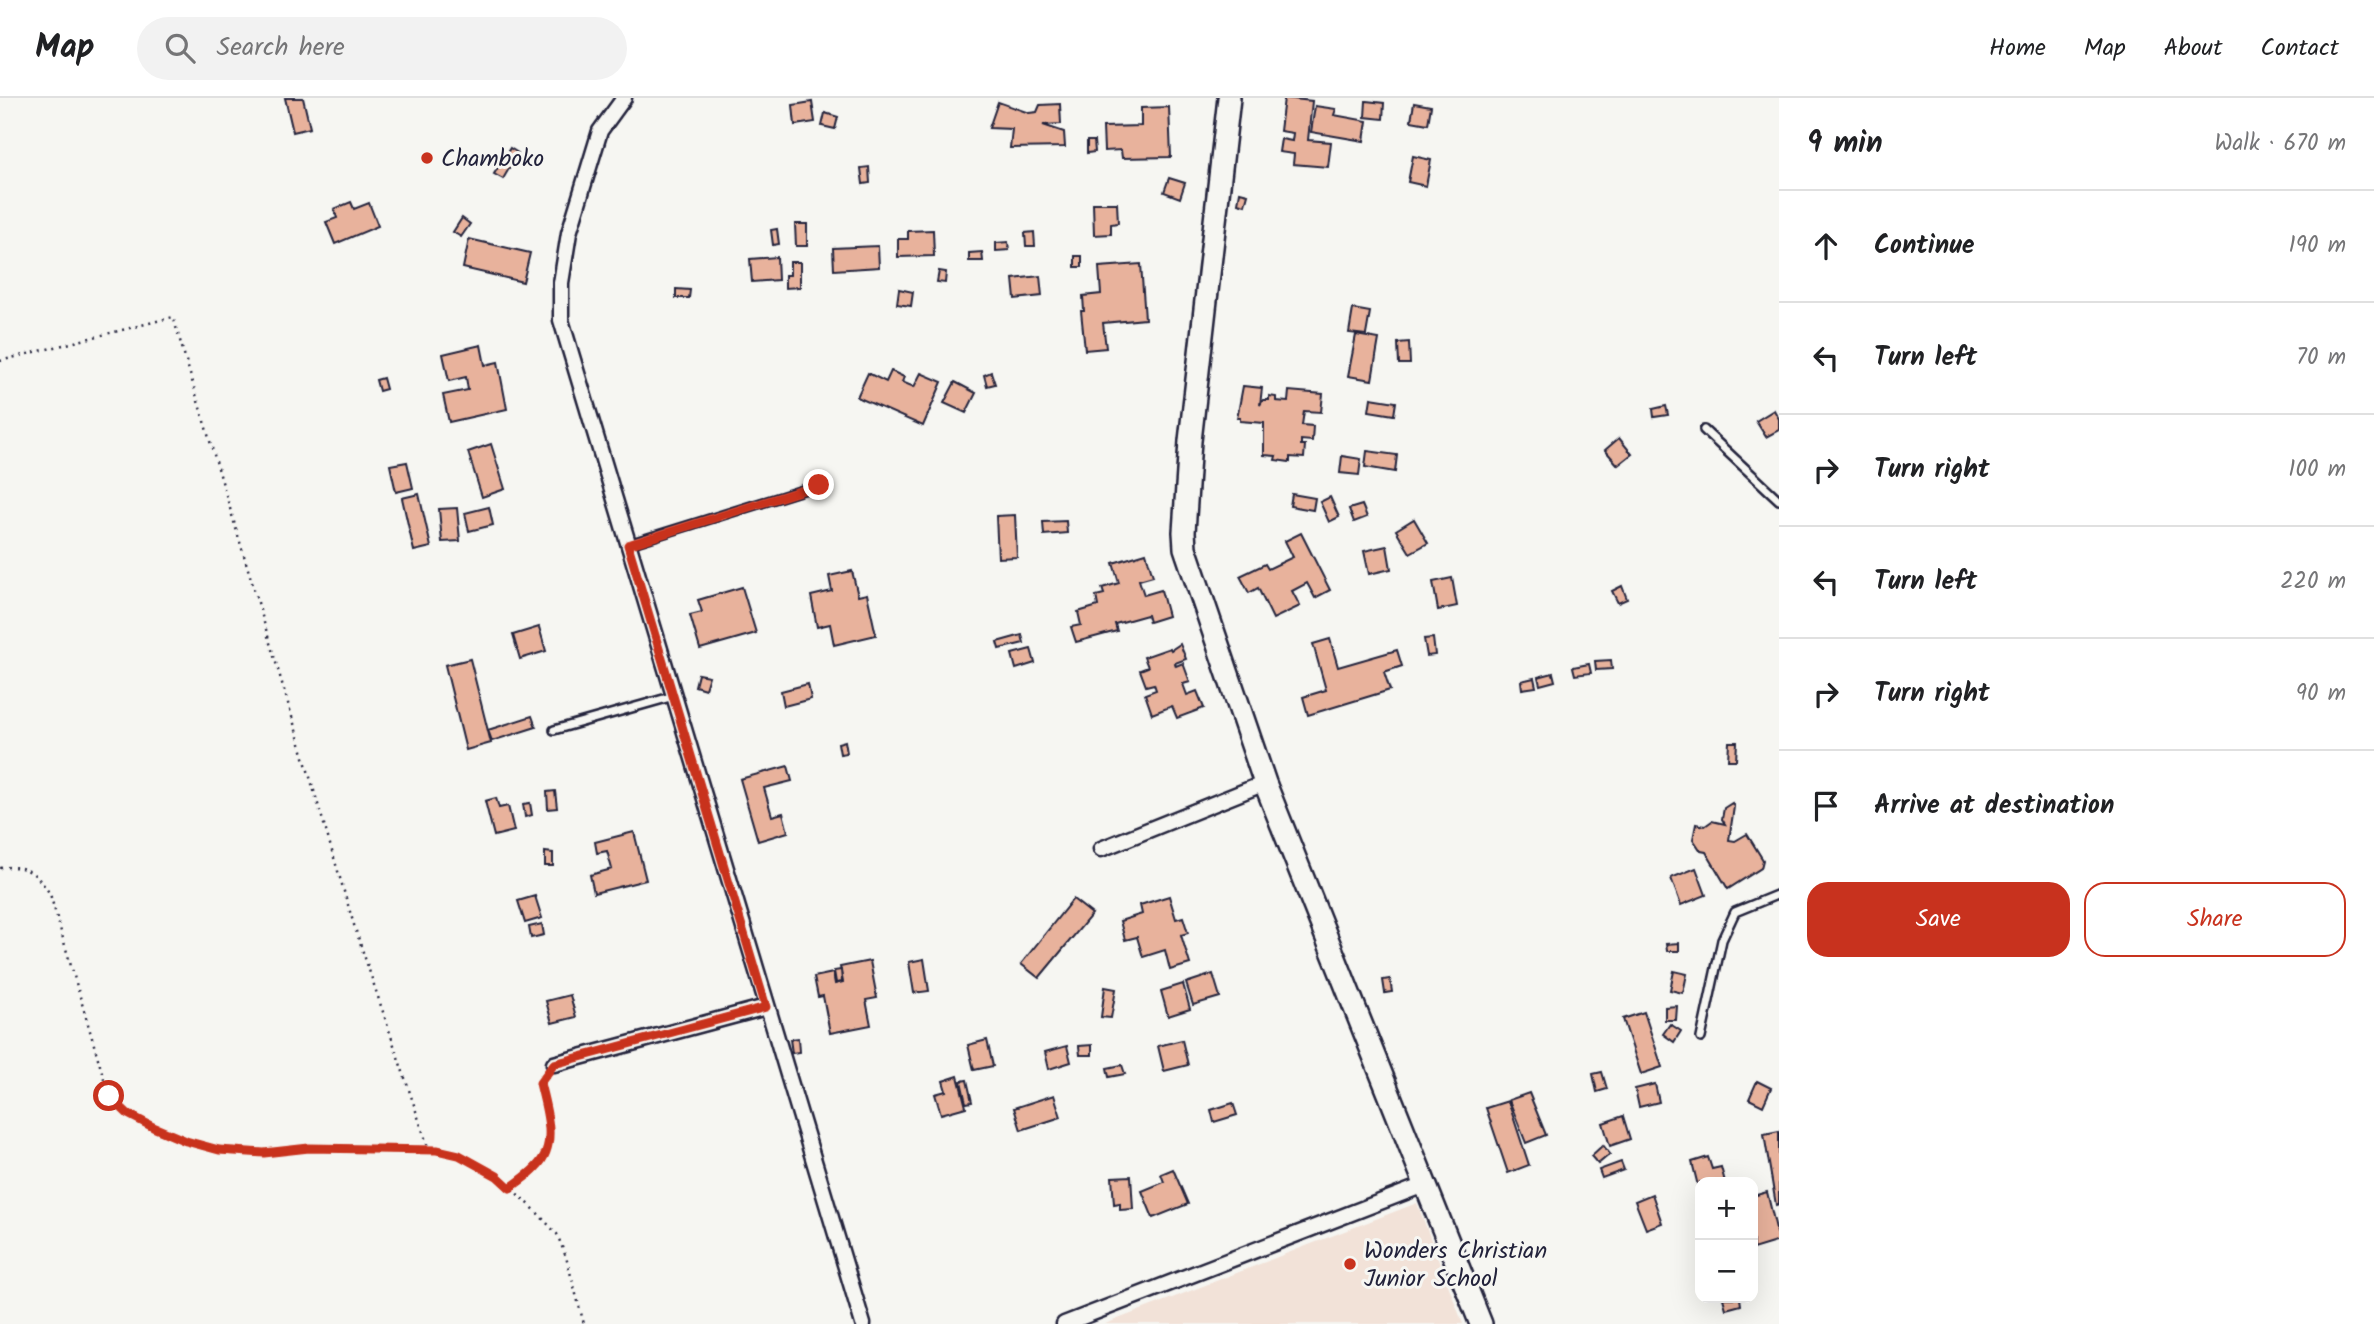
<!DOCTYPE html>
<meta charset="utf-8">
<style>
:root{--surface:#fff;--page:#f2f2f2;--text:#202124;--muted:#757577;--line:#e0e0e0;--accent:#c8321e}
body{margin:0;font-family:Kalam,sans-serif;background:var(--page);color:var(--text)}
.controls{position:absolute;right:21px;bottom:21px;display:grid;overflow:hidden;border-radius:14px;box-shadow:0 7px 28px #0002}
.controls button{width:63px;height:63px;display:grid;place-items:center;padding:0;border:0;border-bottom:2px solid var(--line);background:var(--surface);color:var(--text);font:35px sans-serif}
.stop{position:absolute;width:21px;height:21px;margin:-16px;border:5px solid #c8321e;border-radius:50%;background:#fff}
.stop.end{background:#c8321e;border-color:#fff;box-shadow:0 2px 7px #0008}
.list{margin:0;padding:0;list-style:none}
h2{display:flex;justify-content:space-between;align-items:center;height:91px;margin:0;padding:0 28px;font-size:30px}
h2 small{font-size:23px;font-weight:400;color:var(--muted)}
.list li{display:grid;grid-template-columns:46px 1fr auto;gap:21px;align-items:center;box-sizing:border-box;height:112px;padding:0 28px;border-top:2px solid var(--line)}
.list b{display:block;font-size:26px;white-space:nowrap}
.list em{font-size:23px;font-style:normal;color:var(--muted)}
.actions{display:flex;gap:14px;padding:21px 28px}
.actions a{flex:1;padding:16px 0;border:2px solid var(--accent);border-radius:21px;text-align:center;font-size:24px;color:var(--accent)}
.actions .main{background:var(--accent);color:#fff}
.icon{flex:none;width:38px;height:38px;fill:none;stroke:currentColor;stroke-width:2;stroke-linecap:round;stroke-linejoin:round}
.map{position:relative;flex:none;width:1779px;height:1226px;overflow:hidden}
header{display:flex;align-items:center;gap:42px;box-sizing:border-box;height:98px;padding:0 35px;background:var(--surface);border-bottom:2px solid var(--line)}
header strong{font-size:33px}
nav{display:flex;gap:38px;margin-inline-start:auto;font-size:24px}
.search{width:490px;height:63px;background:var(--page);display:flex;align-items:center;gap:18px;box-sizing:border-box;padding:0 24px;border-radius:38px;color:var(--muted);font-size:26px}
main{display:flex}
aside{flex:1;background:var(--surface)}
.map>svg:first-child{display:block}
</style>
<header>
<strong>Map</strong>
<div class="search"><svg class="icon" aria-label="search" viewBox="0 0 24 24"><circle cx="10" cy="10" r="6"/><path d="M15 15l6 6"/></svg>Search here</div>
<nav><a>Home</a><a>Map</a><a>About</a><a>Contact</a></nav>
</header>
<main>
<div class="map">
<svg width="1779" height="1226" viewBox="0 0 1779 1226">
<rect width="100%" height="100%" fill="#f6f6f2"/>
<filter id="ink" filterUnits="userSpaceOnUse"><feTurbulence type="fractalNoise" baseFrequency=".0143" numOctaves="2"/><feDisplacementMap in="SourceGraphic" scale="14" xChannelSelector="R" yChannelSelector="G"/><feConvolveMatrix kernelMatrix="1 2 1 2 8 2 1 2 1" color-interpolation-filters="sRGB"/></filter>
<g filter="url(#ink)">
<path fill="#f2e2d8" d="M1417,1105l46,121h-358z"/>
<g fill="#e8b29c" stroke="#22223b" stroke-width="2">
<path d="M285,0h18l7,30 -17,4z"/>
<path d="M1284,0l28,3 -4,39 23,2 -3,25 -35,-3 1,-10 -15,-2 2,-13 11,2 1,-8 -13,-2z"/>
<path d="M1366,3l18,2 -1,16 -18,-2z"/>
<path d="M812,4l3,20 -20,3 -2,-20z"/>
<path d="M998,4l31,11 8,-1 3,-7 20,-1 1,20 -18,1 21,7 1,15 -55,1 2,-19 -23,-1z"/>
<path d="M1414,5l17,3 -3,18 -17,-3z"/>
<path d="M1315,8l21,3 -2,6 33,6 -3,20 -53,-9z"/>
<path d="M1169,9l2,50 -49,1 -1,-8 -17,1 -1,-24 38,-1v-18z"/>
<path d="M825,15l13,4 -3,12 -13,-3z"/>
<path d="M1087,43h7l1,11 -8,1z"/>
<path d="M510,50l8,5 -15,26 -9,-5z"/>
<path d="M1413,58l18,4 -5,26 -18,-4z"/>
<path d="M869,69l1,16 -7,1 -2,-16z"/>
<path d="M1169,80l16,5 -5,15 -16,-6z"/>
<path d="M1240,94l8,2 -3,11 -7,-2z"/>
<path d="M351,104l3,7 15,-6 9,23 -43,18 -9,-22 11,-4 -3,-9z"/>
<path d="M1093,105h24l1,20 -7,1v10l-17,1z"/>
<path d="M462,120l8,6 -9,13 -8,-5z"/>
<path d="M795,126h12v22h-11z"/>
<path d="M777,131l2,15 -6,1 -2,-15z"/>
<path d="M933,132l1,26 -36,1v-18h10v-8z"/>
<path d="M1034,134l1,14h-9l-1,-13z"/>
<path d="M469,141l61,14 -7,29 -60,-14z"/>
<path d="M1008,144l1,8 -13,1v-8z"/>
<path d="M878,148l1,21 -45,3 -1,-22z"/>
<path d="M982,154l1,9h-14v-8z"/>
<rect x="1075" y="158" width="7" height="11"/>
<path d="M777,159l1,23 -26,2 -2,-23z"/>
<path d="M790,164h10v25l-15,1v-13h5z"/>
<path d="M1141,166l4,55 -42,4 3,25 -21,2 -4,-39h3l-1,-15 18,-2 -2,-27z"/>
<path d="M939,173l7,1 -1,11 -8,-1z"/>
<path d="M1040,178l2,20 -27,3 -2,-20z"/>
<path d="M676,191l14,1 -1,8h-13z"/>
<path d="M899,191l14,3 -2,14 -14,-2z"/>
<path d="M1353,211l17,3 -4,23 -17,-2z"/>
<path d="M1356,237l23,4 -7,41 -24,-4z"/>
<path d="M1409,244l1,22h-11l-1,-21z"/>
<path d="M481,247l4,20 13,-3 9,47 -58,13 -6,-27 25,-5 -2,-13 -17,4 -6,-27z"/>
<path d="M891,273l13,6 -2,5 12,5 7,-14 21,9 -19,44 -66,-29 11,-24 18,9z"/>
<path d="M991,274l4,12 -8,2 -3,-11z"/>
<path d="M383,280l3,11 -7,2 -3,-11z"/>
<path d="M955,284l21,11 -10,20 -22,-10z"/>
<path d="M1243,288l19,2 -2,17 3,-5h6v-4l7,1v4l12,1 1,-11 34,3 -2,18 -17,-1 -2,14 11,1 -1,15 -11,-1v5h4l-1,13 -14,-1v5l-15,-2 1,-4 -12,-1v-32l-24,-2v-3h-3z"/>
<path d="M1371,300l25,4 -2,13 -25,-4z"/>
<path d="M1666,308l2,9 -14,2 -1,-8z"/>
<path d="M1774,312l5,9v11l-13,7 -10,-16z"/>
<path d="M1619,340l13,16 -14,11 -13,-15z"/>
<path d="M491,346l14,45 -23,8 -14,-45z"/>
<path d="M1367,353l30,4 -2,17 -30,-5z"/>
<path d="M1342,358l19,3 -2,16 -19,-2z"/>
<path d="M407,364l6,26 -17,4 -6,-27z"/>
<path d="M419,396l12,53 -17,4 -12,-53z"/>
<path d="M1292,396l23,4 -2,12 -23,-4z"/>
<path d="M1330,399l9,20 -10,5 -9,-20z"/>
<path d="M1362,407l5,12 -13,5 -5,-13z"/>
<path d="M489,409l4,18 -24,6 -4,-18z"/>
<path d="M457,410l3,33 -18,1 -3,-33z"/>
<path d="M1015,417l2,42 -19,1 -2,-42z"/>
<path d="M1414,421l14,24 -18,10 -14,-23z"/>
<path d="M1066,423l1,12 -23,2 -1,-13z"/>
<path d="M1301,435l29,57 -15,8 -8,-15 -15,8 8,15 -27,13 -15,-31 -9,5 -9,-17 25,-12 3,5 25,-12 -8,-16z"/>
<path d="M1387,448l4,23 -22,5 -5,-23z"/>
<path d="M1146,455l7,23 -14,4 5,15 17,-5 7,26 -19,6 -2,-7 -32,9 2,7 -41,11 -5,-15 10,-2 -3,-13 20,-6 -2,-10 8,-2 -2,-6 17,-5 -6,-20z"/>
<path d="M852,473l6,25 9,-2 9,41 -42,10 -4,-21 -13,3 -6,-31 21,-5 -3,-15z"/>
<path d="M1452,480l5,28 -19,4 -5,-28z"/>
<path d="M1622,488l5,13 -9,4 -6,-12z"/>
<path d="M742,489l14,46 -56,16 -10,-34 12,-3 -4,-12z"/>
<path d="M539,529l7,24 -26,8 -7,-24z"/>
<path d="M1022,537l2,8 -25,6 -2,-7z"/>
<path d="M1433,540l2,17 -8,1 -3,-17z"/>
<path d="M1330,541l8,28 59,-17 5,16 -18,6 6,18 -82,25 -5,-18 23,-7 -13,-46z"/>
<path d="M1180,546l6,15 -11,4 1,3 7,-3 7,19 -7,2 4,11 10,-4 7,17 -27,10 -5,-12 -20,8 -7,-20 11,-4 -2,-6 -8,2 -6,-16 8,-3 -4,-10 26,-9 1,2z"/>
<path d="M1031,551l4,14 -19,6 -4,-15z"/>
<path d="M470,561l21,84 -25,7 -21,-85z"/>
<path d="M1611,562l1,9 -16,1 -1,-9z"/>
<path d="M1589,566l2,9 -16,2 -2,-8z"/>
<path d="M1553,575l2,8 -15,4 -2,-8z"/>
<path d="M698,576l11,2 -4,13 -10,-3z"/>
<path d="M1534,580l2,9 -14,2 -1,-8z"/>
<path d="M808,586l3,15 -27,7 -3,-15z"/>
<path d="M532,618l4,11 -44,14 -4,-11z"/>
<path d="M845,643l2,12 -7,1 -2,-11z"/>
<path d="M1729,644h8l-1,18h-8z"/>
<path d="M788,668l4,15 -28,7 8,28 11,-3 5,19 -30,9 -18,-62z"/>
<path d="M555,693l2,17 -9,1 -1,-17z"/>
<path d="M496,700l3,10 9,-2 6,25 -20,5 -9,-35z"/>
<path d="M530,705l2,12 -7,2 -2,-13z"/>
<path d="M1732,705l2,4 -5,33 6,1 12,-7 16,26 -2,8 -33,21 -22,-37 -5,-1 -8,-12 3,-15 9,2 7,-5 13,3 -3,-5 2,-11z"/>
<path d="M634,734l12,48 -52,13 -4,-18 22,-6 -5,-18 -10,2 -2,-11z"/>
<path d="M545,754l8,1v13h-8z"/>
<path d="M1696,770l10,27 -25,10 -10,-27z"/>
<path d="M535,798l7,22 -17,5 -7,-22z"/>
<path d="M1169,798l7,23 7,-2 5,16 -7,2 9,29 -20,6 -5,-20 -22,7 -6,-20 -12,3 -5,-19 22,-7 -2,-9z"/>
<path d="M1073,801l19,15 -53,64 -18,-14z"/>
<path d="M542,826l2,11 -13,3 -2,-11z"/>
<path d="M1679,845v8h-12l-1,-7z"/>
<path d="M924,861l5,32 -15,2 -5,-31z"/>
<path d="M870,863l7,37 -11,2 5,25 -41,8 -7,-37 -5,1 -4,-20 19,-4 2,11 8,-2 -3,-15z"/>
<path d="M841,872l1,12 -6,1 -2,-12z"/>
<path d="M1674,873l13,3 -4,19 -13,-3z"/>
<path d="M1213,876l7,23 -27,8 -7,-22z"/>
<path d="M1390,881l2,13 -7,1 -2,-13z"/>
<path d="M1183,886l7,25 -22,7 -7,-25z"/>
<path d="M1105,889l11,2 -5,29 -10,-1z"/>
<path d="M570,897l6,22 -24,6 -6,-22z"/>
<path d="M1677,908l-1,14h-11v-13z"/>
<path d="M1644,914l18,55 -21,7 -18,-55z"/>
<path d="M1670,926l11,7 -7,11 -11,-8z"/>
<path d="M798,940l1,14 -7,1 -2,-14z"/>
<path d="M987,942l6,26 -19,4 -6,-25z"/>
<path d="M1182,942l6,25 -24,6 -6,-25z"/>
<path d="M1092,947v10h-12l-1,-9z"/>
<path d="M1067,948l4,16 -22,7 -4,-17z"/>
<path d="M1122,967l3,9 -16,3 -2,-9z"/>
<path d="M1602,974l5,17 -10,3 -4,-18z"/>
<path d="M958,978l8,31 -25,7 -6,-20 11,-3 -3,-10z"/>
<path d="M967,982l5,22 -6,1 -5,-22z"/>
<path d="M1757,983l14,7 -8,18 -14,-7z"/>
<path d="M1655,986l4,18 -20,5 -4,-18z"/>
<path d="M1529,995l17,42 -20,8 -17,-43z"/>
<path d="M1054,997l7,22 -40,13 -7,-22z"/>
<path d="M1508,1003l21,64 -21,8 -22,-65z"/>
<path d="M1233,1005l4,12 -23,7 -3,-12z"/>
<path d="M1623,1018l7,23 -20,7 -7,-23z"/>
<path d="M1779,1033v73l-3,1 -12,-71z"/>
<path d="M1603,1047l7,9 -12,10 -7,-8z"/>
<path d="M1708,1059l4,12 9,-2 4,15h-25v12l-8,-32z"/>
<path d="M1621,1064l3,8 -22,8 -3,-8z"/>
<path d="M1173,1071l15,35 -35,14 -11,-27 22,-9 -3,-8z"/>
<path d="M1131,1078l2,33 -13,1v-7l-6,1 -2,-27z"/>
<path d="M1767,1094l12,49 -26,8v-53z"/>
<path d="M1652,1096l10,29 -16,6 -11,-28z"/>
<path d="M1723,1200h17l1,7 -15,4z"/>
</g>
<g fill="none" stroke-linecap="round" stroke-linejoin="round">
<defs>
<g id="lane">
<path d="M1704,332l75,70"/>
<path d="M629,446l190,-59"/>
<path d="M554,632l120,-34"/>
<path d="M1701,940l21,-98 13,-28 44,-18"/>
</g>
<g id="street">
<path d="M624,0l-24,33 -31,102 -8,50v37l302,1004"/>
<path d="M1101,751l164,-66"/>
<path d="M554,966l212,-57"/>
<path d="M1064,1226l360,-139"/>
</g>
<path id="secondary" d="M1229,0l-39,343 -6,91 1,16 80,235 216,541"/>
</defs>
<use href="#lane" stroke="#22223b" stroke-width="12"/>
<use href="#street" stroke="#22223b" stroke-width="19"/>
<use href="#secondary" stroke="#22223b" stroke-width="26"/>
<g stroke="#22223b" stroke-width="2.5" stroke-dasharray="2 5" stroke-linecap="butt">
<path d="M0,263l173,-44 181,608 75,225"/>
<path d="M0,770c27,-4 36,5 50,26l59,202 19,18 25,13 33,14 34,9 44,3 45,-5 128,2 22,5 38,21 33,29 27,29 9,23 18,67"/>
<path d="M511,1089c9,-7 21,-13 27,-21 19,-24 8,-56 2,-82l6,-8"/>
</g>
<use href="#lane" stroke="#f6f6f2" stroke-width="7"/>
<use href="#street" stroke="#f6f6f2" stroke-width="14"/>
<use href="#secondary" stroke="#f6f6f2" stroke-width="21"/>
</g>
</g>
<g fill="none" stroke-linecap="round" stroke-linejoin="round" filter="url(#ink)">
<path stroke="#c8321e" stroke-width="9" d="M109,998l19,18 25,13 33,14 33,9 45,3 45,-5 128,2 22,5 38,21 13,12c9,-7 19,-13 26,-21 23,-22 10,-57 4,-84l14,-19 212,-57 -138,-462 191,-60"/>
</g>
<g fill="#c8321e" stroke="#f6f6f2" stroke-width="2.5">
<circle cx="427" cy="60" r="7"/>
<circle cx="1350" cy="1166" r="7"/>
</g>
<g text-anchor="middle" stroke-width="6" stroke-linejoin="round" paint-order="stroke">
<g font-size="24" fill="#22223b" stroke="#f6f6f2" text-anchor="start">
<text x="441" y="68">Chamboko</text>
<text x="1364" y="1160">Wonders Christian<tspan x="1364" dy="28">Junior School</tspan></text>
</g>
</g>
</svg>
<div class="controls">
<button>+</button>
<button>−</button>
</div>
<div class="stop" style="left:109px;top:998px"></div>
<div class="stop end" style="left:819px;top:387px"></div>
</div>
<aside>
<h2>9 min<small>Walk · 670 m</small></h2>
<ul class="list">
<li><svg class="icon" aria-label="ahead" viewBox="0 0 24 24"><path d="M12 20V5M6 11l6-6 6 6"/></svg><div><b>Continue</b></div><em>190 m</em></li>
<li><svg class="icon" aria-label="left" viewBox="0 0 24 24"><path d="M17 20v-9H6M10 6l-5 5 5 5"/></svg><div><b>Turn left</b></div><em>70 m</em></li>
<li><svg class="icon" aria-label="right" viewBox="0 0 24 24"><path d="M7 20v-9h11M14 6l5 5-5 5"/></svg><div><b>Turn right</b></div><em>100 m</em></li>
<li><svg class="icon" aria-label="left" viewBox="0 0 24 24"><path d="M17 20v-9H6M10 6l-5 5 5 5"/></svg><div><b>Turn left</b></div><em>220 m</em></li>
<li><svg class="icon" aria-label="right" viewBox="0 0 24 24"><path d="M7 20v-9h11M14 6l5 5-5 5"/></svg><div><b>Turn right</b></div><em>90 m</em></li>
<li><svg class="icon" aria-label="arrive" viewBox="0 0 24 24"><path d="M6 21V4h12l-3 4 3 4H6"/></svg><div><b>Arrive at destination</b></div></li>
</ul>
<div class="actions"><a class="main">Save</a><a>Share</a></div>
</aside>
</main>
